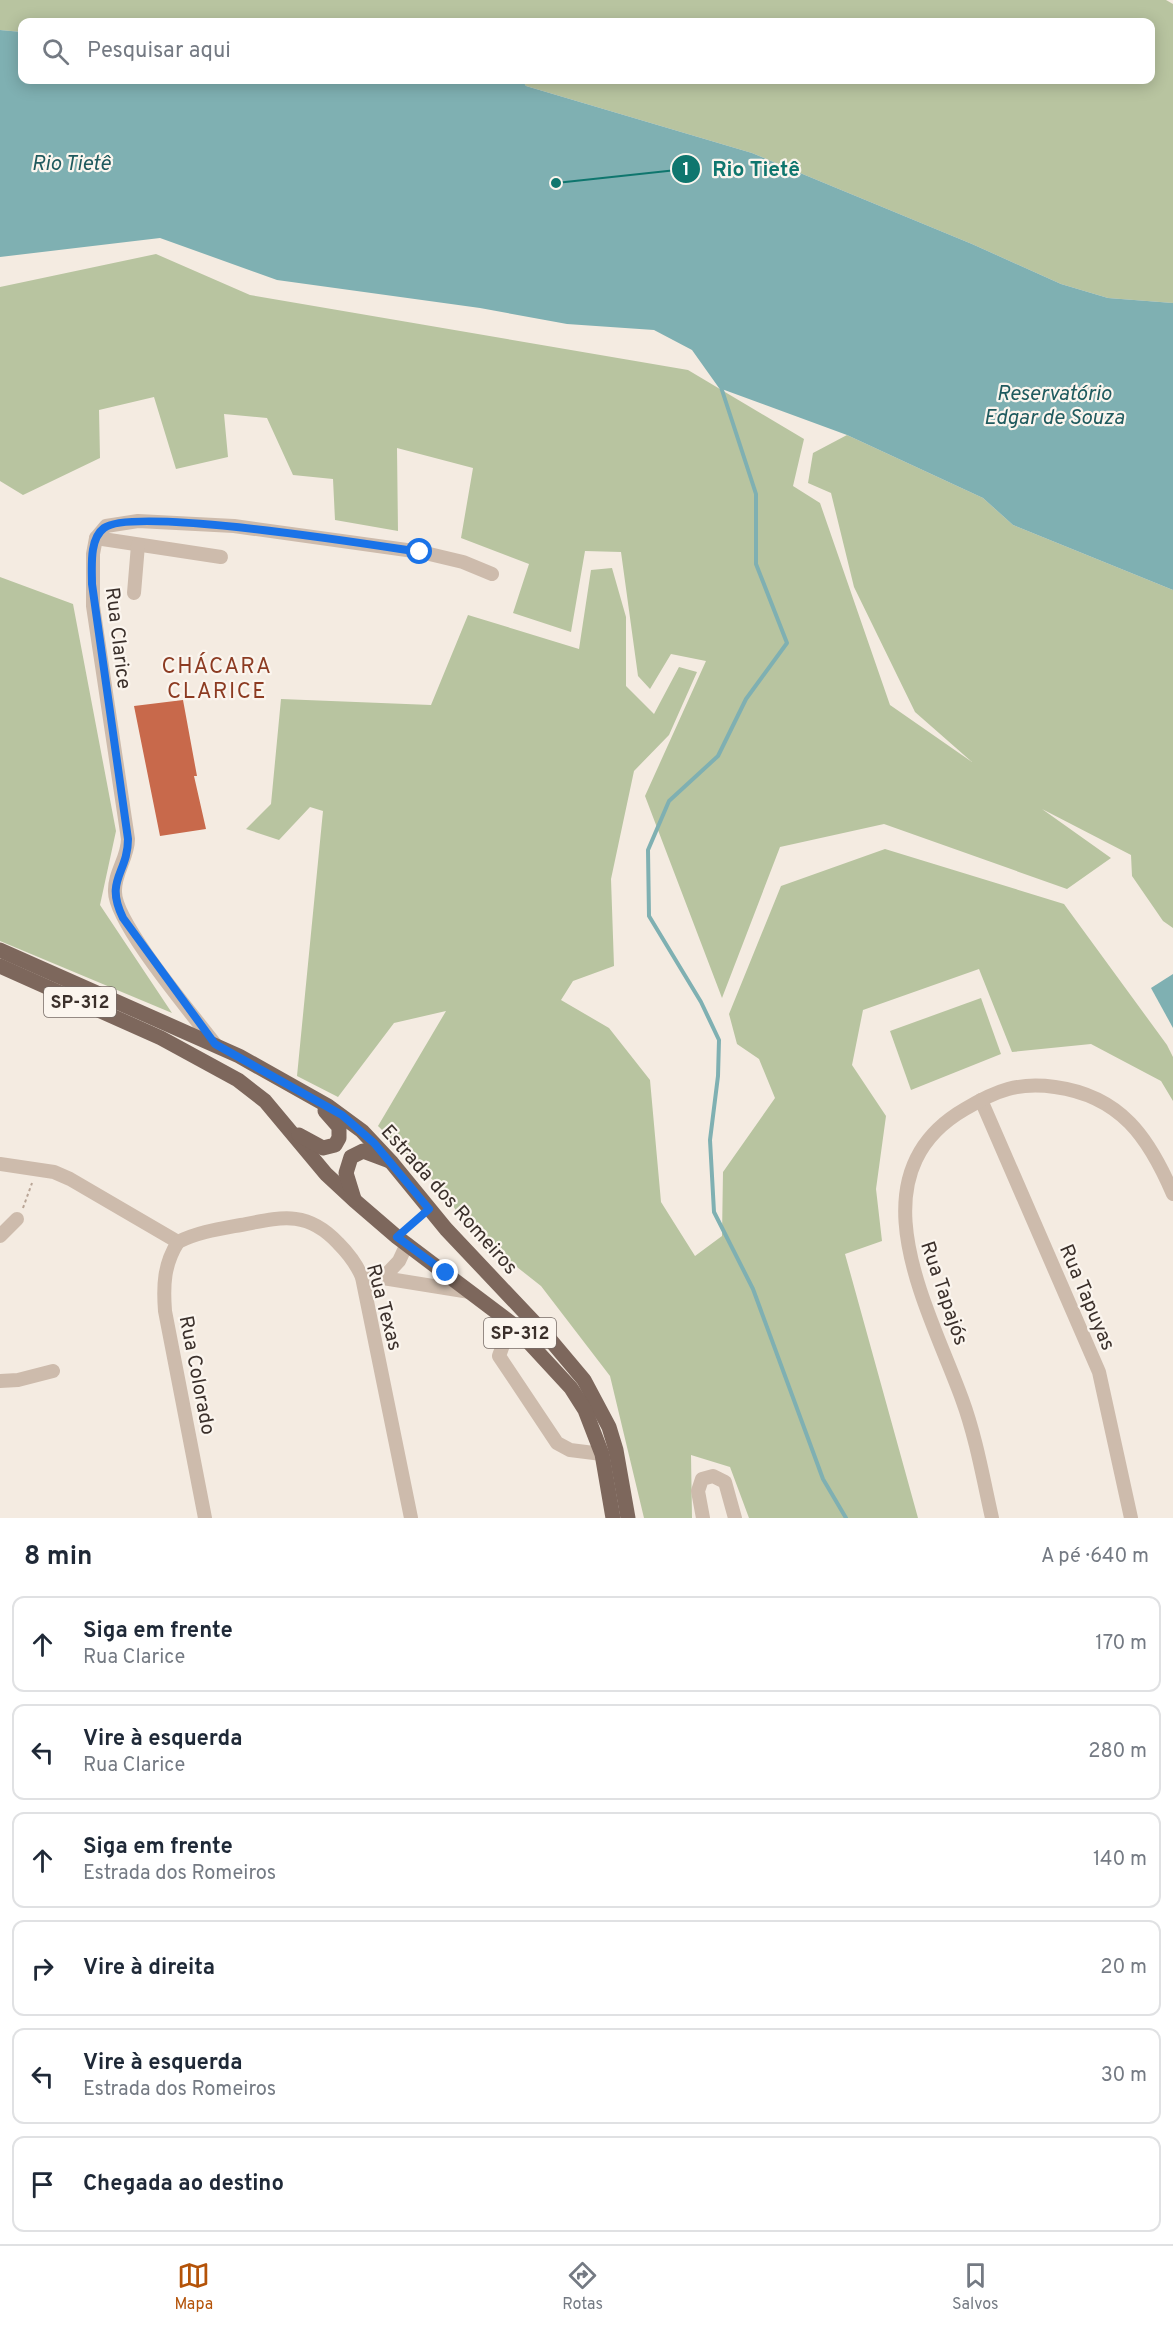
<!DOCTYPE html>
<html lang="pt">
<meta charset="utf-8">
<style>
:root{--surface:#fff;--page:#f2f2f3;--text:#1f2937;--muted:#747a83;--line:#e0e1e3;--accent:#b45309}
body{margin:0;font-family:Overpass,sans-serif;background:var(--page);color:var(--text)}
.stop{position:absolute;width:18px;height:18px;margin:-14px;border:4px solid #1a73e8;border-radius:50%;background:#fff}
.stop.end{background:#1a73e8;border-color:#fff;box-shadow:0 2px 6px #0008}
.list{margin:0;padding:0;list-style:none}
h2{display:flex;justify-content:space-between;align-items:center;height:78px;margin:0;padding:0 24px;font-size:26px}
h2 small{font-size:20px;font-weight:400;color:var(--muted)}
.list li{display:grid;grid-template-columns:39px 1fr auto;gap:18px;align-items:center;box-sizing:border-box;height:96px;margin:0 12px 12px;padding:0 12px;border:2px solid var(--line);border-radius:12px}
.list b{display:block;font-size:22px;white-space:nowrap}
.list p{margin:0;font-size:20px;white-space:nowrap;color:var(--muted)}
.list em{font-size:20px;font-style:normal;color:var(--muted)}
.icon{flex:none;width:33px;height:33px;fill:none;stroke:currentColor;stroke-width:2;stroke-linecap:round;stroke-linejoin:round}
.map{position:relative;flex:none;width:1173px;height:1518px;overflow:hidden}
.search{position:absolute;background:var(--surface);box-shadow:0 3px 15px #0003;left:18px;right:18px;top:18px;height:66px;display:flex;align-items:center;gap:15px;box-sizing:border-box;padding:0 21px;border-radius:12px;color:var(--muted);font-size:22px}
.sheet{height:726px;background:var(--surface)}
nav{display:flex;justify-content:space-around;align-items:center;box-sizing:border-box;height:84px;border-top:2px solid var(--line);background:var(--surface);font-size:16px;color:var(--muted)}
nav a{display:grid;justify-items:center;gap:3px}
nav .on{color:var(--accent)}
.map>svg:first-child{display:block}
</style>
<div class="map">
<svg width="1173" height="1518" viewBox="0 0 1173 1518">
<rect width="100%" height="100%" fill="#f4ebe1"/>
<g fill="#b8c4a0">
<path d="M0,0h1166l7,4v299l-65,-5 -47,-14 -89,-40 -220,-91 -226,-67 -4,-6h628v-58h-1128v10l-22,-2z"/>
<path d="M156,254l94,41 438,75 116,69 -11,47 27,17 70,202 82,57 -57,-50 -61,-125 -23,-94 -23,-10 5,-30 34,-18 136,63 30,27 160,65v338l-10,-7 -31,-45 -1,-21 -89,-46 69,49 -44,31 -183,-65 -104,23 -58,151 -77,-202 61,-135 -35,-7 -21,35 -12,-13 -17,-124 -36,-1 -14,81 -58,-19 16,-49 -68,-26 12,-70 -76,-20 1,83 -63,-11 -2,-41 -40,-4 -26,-57 -43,-4 4,43 -52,12 -22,-72 -55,13 1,48 -77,37 -23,-14v-194z"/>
<path d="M612,568l14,49v69l28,28 25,-47 18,5 -28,63 -35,36 -23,108 3,87 -41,15 -12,19 48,28 41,52 11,122 34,54 27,-20 1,-64 52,-74 -16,-39 -22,-15 -8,-30 52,-128 104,-37 179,55 103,141 6,12v44l-12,-20 -70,-37 -79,8 -33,-83 -116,41 -11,55 34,51 -10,73 6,52 -37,13 73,264h-169l-19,-51 -39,-12 1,63h-48l-34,-142 -69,-90 -76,-60 -20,-34 -67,-66 68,-115 -52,12 -56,74 -41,-21 26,-265 -13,-4 -31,33 -33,-11 25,-25 10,-105 150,6 37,-90 111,34 12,-79z"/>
<path d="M0,577l73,27 43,227 -16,74 72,108 -172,-72z"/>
<path d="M981,998l20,56 -90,36 -21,-59z"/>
</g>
<g fill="#7fb0b2">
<path d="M0,30l22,2v48h500l4,6 226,67 220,91 89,40 47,14 65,5v287l-160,-65 -30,-27 -136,-63 -128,-47 -27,-38 -38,-20 -87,-6 -87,-16 -203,-28 -117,-42 -160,19z"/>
<path d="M1173,974v54l-22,-40z"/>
</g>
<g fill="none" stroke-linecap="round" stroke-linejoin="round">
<path stroke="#7fb0b2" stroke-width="4" d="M720,384l36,110v70l31,79 -41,56 -28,57 -49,45 -21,49 1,66 52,86 18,38 -1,36 -8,64 4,72 39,77 70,190 23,39"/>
</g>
<path fill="#c8694b" d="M183,700l14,76h-3l12,53 -46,7 -26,-130z"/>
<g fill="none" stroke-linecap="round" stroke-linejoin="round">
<g stroke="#b9a596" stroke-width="2" stroke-dasharray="3 3" stroke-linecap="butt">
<path d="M23,1208l9,-25"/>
<path d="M408,1227l12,-10"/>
</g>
<g stroke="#cdbbac" stroke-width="14">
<path d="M96,538l125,19"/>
<path d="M134,593l4,-48"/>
<path d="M215,1044c-22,-29 -100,-121 -100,-152 -1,-19 13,-34 13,-53l-35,-233v-52l3,-16 10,-12 32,-5 96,5 187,26 42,10 29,12"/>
<path d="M981,1100l118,272 32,146"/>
<path d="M0,1164l54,8 16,7 108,63"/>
<path d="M0,1236l17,-17"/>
<path d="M178,1242c20,-10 41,-13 63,-17 41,-8 66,-15 97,18 11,11 18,20 24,34l49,241"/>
<path d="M178,1242c-14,22 -15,43 -13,69l40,207"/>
<path d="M362,1277l21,1 87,14"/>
<path d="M383,1278l16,-17 8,-17"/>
<path d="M511,1323l-12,33 58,87 13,7 32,4"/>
<path d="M0,1381l18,-1 35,-9"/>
<path d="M703,1518l-5,-27 4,-12 11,-3 12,6 10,36"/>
<path d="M992,1518c-9,-40 -16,-81 -30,-119 -33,-91 -111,-224 3,-290 32,-19 53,-27 90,-22 66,9 94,51 118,107"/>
</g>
<g stroke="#7d675c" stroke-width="15">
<path d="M0,950l239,106 89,50 34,25 30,32 54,66 101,107 37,44 25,47 7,23 12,68"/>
<path d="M0,966l161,72 77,42 27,21 61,73 28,26 43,37 114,86 60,65 14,22 17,44 11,64"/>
<path d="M299,1135l24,13 12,-3 4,-7v-11l-14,-16"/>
<path d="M354,1199l-8,-26 5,-16 12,-6 24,9"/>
</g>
</g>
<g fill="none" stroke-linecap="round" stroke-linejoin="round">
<path stroke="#1a73e8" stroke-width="8" d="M420,552c-47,-7 -287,-46 -316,-24 -15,11 -12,39 -12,56l36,255c0,35 -24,40 -5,79l92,126 127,71 32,28 55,66 -32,28 49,36"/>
</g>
<g text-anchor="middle" stroke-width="4.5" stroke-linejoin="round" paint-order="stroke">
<g fill="#fbf5ee" stroke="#756b66" stroke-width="1.5">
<rect x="44" y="987" width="72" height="30" rx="4.5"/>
<rect x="484" y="1318" width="72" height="30" rx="4.5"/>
</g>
<g font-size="18" font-weight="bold" fill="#3b302b">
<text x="80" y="1008">SP-312</text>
<text x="520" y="1339">SP-312</text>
</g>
<g font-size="20" fill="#3b302b" stroke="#fbf5ee">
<text transform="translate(119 638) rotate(83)" y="7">Rua Clarice</text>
<text transform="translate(450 1199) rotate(48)" y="7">Estrada dos Romeiros</text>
<text transform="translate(945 1293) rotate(71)" y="7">Rua Tapajós</text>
<text transform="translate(1088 1297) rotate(67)" y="7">Rua Tapuyas</text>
<text transform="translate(385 1307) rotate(75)" y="7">Rua Texas</text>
<text transform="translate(198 1375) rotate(79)" y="7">Rua Colorado</text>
</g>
<g font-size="21" font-style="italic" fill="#1f5a5e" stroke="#fbf5ee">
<text x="71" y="170">Rio Tietê</text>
<text x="1054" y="400">Reservatório<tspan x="1054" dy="24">Edgar de Souza</tspan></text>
</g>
<g font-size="22" letter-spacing="1.5" fill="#8c3b22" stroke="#fbf5ee">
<text x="217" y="673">CHÁCARA<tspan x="217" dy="25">CLARICE</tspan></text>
</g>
</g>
<path fill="none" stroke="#0f766e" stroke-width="2" d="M556 183L686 169"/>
<g fill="#0f766e" stroke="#fbf5ee" stroke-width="2">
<circle cx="556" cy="183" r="6"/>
<circle cx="686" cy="169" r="15"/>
</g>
<g font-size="18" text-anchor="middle" font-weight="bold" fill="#fff">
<text x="686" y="175">1</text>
</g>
<g font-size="21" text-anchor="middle" font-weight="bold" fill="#0f766e" stroke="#fbf5ee" stroke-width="4.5" stroke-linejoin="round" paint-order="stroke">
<text x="756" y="176">Rio Tietê</text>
</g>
</svg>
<div class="stop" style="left:420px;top:552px"></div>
<div class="stop end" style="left:446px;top:1273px"></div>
<div class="search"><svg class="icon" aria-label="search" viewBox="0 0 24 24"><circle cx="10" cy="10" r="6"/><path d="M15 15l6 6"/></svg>Pesquisar aqui</div>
</div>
<section class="sheet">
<h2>8 min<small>A pé · 640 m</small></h2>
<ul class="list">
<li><svg class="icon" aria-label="ahead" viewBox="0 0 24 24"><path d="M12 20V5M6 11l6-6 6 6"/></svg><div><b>Siga em frente</b><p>Rua Clarice</p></div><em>170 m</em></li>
<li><svg class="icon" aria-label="left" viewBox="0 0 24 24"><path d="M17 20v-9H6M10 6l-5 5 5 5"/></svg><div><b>Vire à esquerda</b><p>Rua Clarice</p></div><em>280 m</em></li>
<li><svg class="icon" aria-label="ahead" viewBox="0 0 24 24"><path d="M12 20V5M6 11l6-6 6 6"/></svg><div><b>Siga em frente</b><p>Estrada dos Romeiros</p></div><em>140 m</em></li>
<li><svg class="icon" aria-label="right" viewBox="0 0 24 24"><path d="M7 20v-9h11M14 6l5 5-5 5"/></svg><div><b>Vire à direita</b></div><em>20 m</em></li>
<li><svg class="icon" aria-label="left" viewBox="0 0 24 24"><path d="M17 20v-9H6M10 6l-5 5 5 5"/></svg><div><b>Vire à esquerda</b><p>Estrada dos Romeiros</p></div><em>30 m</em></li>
<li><svg class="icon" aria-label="arrive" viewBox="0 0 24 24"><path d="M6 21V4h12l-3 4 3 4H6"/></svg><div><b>Chegada ao destino</b></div></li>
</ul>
</section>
<nav>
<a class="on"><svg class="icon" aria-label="map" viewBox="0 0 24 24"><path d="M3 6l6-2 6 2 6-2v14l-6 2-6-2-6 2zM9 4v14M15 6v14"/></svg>Mapa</a>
<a><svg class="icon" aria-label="directions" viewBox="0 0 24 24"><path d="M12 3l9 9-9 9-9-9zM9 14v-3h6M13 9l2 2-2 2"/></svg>Rotas</a>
<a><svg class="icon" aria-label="saved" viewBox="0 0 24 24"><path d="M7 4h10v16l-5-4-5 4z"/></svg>Salvos</a>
</nav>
